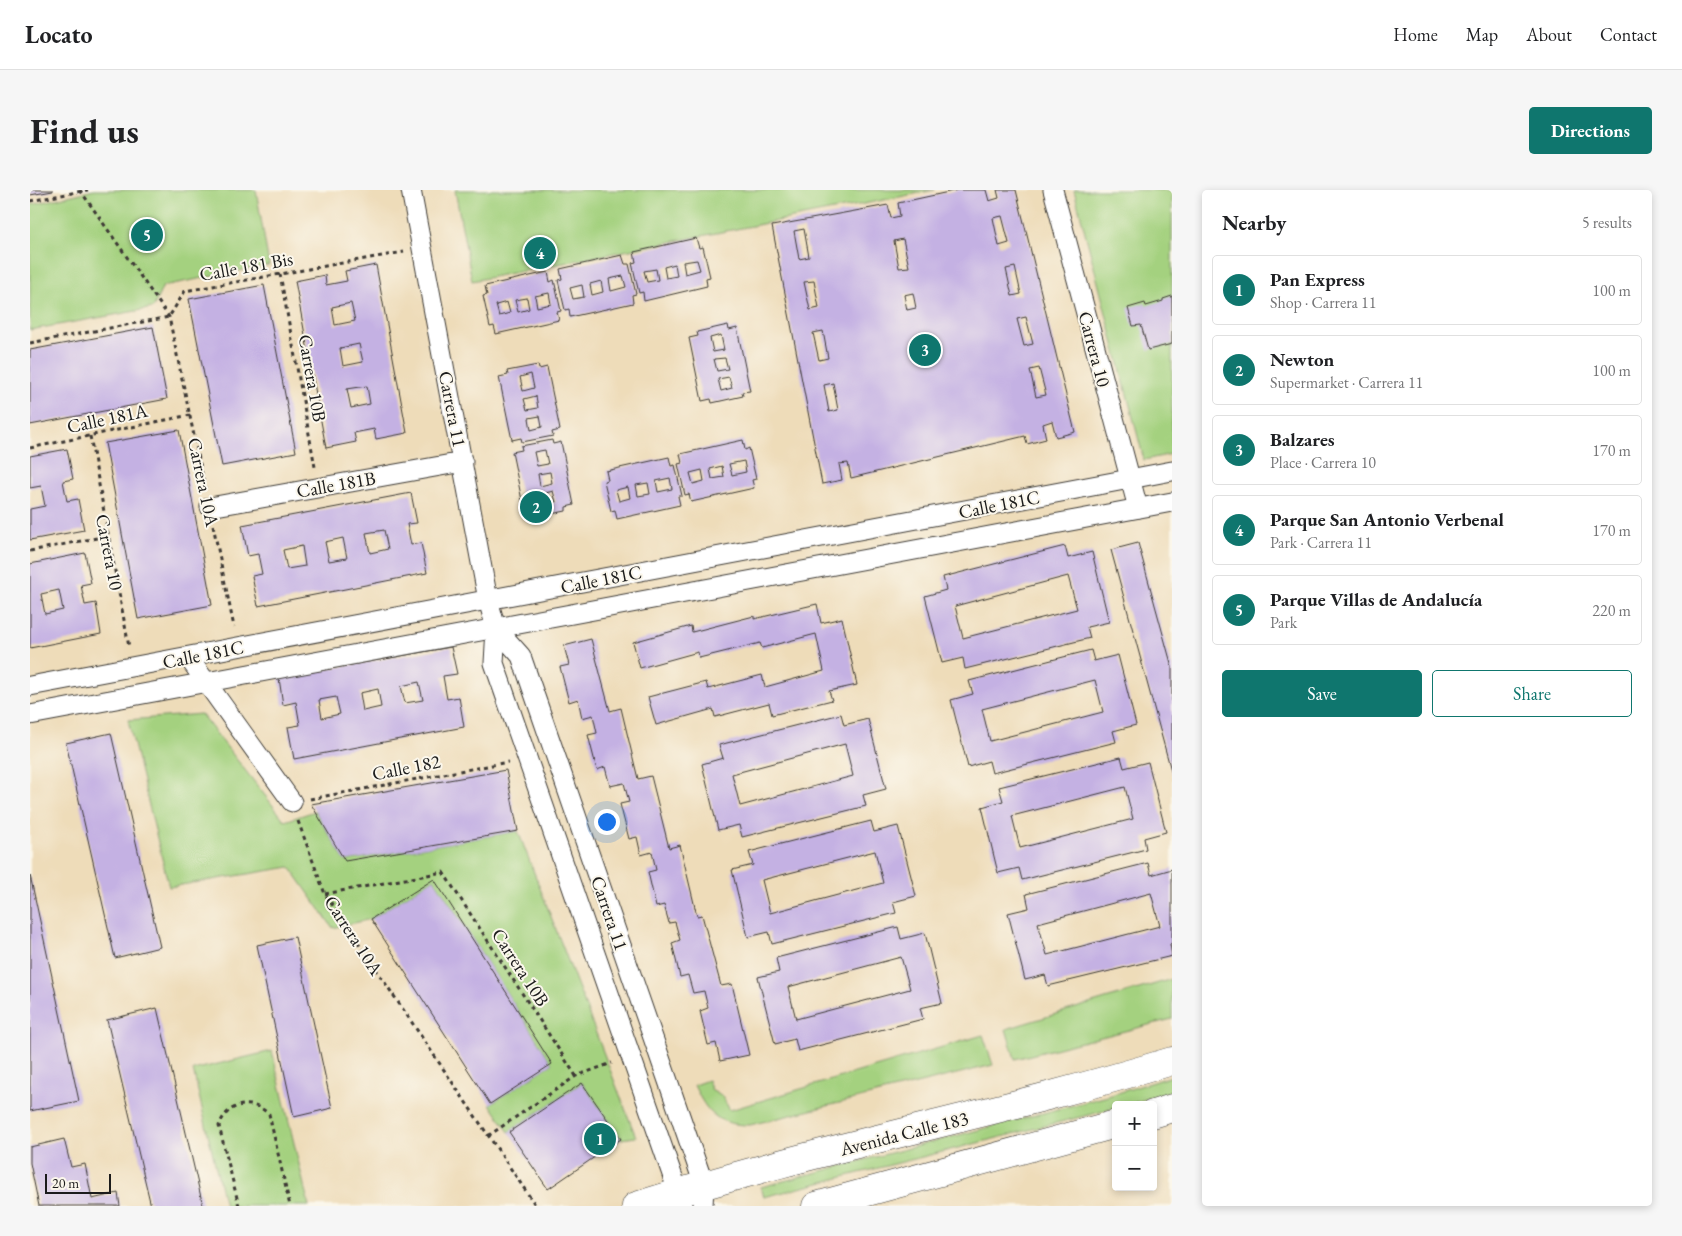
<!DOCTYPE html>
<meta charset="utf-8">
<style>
:root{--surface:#fff;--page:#f6f6f6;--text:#202124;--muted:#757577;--line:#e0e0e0;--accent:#0f766e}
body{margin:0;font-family:"EB Garamond",serif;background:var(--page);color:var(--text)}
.controls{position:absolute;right:15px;bottom:15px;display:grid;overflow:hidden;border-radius:5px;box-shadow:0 2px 8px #0003}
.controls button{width:45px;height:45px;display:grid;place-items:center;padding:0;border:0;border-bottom:1px solid var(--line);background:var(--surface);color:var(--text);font:25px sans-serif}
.scale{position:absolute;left:15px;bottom:12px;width:66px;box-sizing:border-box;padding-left:5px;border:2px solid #1c1c1c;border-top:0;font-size:14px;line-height:18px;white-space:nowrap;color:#1c1c1c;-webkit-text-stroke:4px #fbf7ec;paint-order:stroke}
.you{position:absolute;left:576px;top:631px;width:18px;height:18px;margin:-12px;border:4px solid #fff;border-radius:50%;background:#1a73e8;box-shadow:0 0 0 8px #1a73e833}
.badge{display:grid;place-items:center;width:32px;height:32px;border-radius:50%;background:var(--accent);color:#fff;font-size:16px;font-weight:700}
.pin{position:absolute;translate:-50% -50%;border:2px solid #fff;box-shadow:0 1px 5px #0006}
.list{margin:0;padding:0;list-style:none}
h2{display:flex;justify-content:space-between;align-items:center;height:65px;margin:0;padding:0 20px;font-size:21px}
h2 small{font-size:16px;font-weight:400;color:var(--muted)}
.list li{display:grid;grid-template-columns:32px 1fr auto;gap:15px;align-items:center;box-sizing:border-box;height:70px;margin:0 10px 10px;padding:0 10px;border:1px solid var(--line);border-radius:5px}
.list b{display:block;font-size:19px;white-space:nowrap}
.list p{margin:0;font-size:16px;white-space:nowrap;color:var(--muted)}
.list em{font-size:16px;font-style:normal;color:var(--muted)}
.actions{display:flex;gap:10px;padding:15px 20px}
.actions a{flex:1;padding:11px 0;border:1px solid var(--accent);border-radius:5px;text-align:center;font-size:18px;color:var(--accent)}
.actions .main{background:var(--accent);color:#fff}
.map{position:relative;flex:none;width:1142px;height:1016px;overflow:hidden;border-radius:5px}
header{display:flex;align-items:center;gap:30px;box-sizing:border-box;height:70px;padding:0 25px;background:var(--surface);border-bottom:1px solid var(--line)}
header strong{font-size:24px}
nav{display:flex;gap:28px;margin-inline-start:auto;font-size:18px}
.intro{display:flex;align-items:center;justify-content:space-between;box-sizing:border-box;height:120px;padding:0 30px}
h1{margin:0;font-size:35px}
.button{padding:12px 22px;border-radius:5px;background:var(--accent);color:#fff;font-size:18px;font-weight:700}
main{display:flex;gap:30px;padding:0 30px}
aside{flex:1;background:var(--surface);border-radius:5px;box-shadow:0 2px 8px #0003}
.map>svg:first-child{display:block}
</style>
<header>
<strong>Locato</strong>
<nav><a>Home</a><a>Map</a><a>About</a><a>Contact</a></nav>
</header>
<div class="intro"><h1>Find us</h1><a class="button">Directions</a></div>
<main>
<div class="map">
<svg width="1142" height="1016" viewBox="0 0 1142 1016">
<rect width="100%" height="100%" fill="#fbf7ec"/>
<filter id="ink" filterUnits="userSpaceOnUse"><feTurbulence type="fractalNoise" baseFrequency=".02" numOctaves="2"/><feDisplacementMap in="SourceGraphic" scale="10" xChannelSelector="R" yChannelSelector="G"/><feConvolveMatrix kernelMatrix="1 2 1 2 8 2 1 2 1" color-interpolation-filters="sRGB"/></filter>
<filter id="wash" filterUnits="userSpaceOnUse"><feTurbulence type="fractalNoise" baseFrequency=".0096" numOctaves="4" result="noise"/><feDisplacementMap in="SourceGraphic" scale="20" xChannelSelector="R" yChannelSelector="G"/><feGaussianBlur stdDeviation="1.12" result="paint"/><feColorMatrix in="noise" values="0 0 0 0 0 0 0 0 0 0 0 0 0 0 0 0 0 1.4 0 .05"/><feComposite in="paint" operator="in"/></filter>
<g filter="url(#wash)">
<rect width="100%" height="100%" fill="#eedcb9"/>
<g fill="#a4d17f" stroke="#60764e">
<path d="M64,0h162l13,75 -106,21 -10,22 -123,22v-125z"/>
<path d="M425,0h480l-463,91z"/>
<path d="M1044,0h98v264l-28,6z"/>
<path d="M171,524l84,107 30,-10 30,50 173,-30 118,306 -15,2 -39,-56 -73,49 -19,-28 62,-40 -118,-185 -63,40 -38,9 -43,-61 -121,20 -41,-167z"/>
<path d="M1142,789v40l-157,40 -9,-30z"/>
<path d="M953,845l10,30 -243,60c-32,0 -43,-11 -56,-40l14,-5 3,9 10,6 9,15z"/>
<path d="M242,861l37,155h-84l-32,-136z"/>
<path d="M1142,886v15l-45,14h-11v3l-8,2 -344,87 -3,-10 347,-91z"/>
</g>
<g id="blocks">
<g fill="#c4b1e3" fill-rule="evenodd">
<path d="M0,0h23v1l-23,4z"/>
<path d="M928,0h28l3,11 10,-3 -2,-8h19l59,242 -19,5 -4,-16 -9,3 3,15 -19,5 -2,-8 -174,42 -3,-15 -9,1 3,16 -20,4 -50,-258 116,-21 3,13 9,-2 -2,-13zM972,26l7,27 -10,3 -6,-28zM774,39l5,28 -10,2 -5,-28zM873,49l6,28 -10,1 -5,-27zM985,77l6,27 -9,2 -6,-27zM784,91l5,27 -9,2 -6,-28zM883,103l3,15 -9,2 -3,-15zM996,127l7,27 -9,2 -7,-27zM793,141l5,27 -9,2 -6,-27zM1009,178l7,27 -10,2 -6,-27zM803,193l5,27 -9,2 -5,-27z"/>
<path d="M666,48l3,10 4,-1 7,30 -4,1 1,8 -63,15 -1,-9 -4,1 -7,-30 4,-1 -2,-10zM667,70l3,10 -15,4 -2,-12zM645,74l2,12 -11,2 -2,-11zM626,79l2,11 -11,2 -3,-11z"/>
<path d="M592,65l3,9h4l7,30 -4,1 1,8 -63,14 -1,-8 -4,1 -7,-30 4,-1 -2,-10zM593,86l3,11 -15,4 -2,-12zM571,91l2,11 -11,3 -2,-11zM552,95l2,12 -11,2 -3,-11z"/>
<path d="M346,75l31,168 -31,6 -2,-10 -20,4 2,9 -30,6 -31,-167 30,-6 1,10 21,-4 -2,-10zM321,113l4,18 -20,4 -3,-18zM329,154l4,18 -20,4 -3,-18zM337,196l3,18 -19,4 -4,-19z"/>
<path d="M518,82l2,10 4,-2 7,31 -4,1 2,8 -63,14 -2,-8 -4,1 -7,-31 4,-1 -2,-9zM519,103l2,11 -14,3 -2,-11zM497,108l2,11 -11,3 -3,-12zM477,112l3,11 -11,3 -3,-11z"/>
<path d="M234,95l32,167 -74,14 -33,-167z"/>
<path d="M1142,106v48l-24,6 -7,-25 -8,1 -5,-18 17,-5 1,3 17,-5v-2z"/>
<path d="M698,135l1,5 8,-2 13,63 -8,1 1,4 -31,7 -1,-4 -9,2 -13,-63 9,-2 -1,-4zM691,145l3,15 -11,2 -3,-14zM695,168l3,11 -11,2 -3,-12zM699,187l3,11 -11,3 -3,-12z"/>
<path d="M123,137l14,72 -137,26v-75z"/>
<path d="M508,175l1,4 8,-2 13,63 -8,2 1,4 -31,6 -1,-4 -9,2 -13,-63 9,-2 -1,-4zM501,184l3,14 -11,3 -3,-14zM506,206l2,12 -11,2 -3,-11zM510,226l2,11 -11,3 -2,-12z"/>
<path d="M149,240l33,175 -74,14 -33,-176z"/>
<path d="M522,250l1,4 8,-2 13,63 -8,2v4l-30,6 -1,-4 -10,2 -13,-63 10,-2 -1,-4zM515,260l3,14 -11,2 -3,-14zM520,282l2,11 -12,3 -2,-12zM523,301l3,11 -12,3 -2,-11z"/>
<path d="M713,250l2,10 4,-2 7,31 -4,1 2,8 -63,14 -2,-8 -4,1 -7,-31 4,-1 -2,-9zM714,271l2,11 -14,3 -3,-11zM692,276l2,11 -12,2 -2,-10zM672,280l2,11 -11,3 -3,-11z"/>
<path d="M37,259l6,30 -10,2 4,20 11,-2 6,31 -54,10v-31l15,-3 -4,-20 -11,2v-32z"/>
<path d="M639,267l2,9 4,-1 7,31h-4l2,9 -63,14 -2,-9 -4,1 -7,-30 4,-1 -2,-9zM640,288l2,11 -14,3 -2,-11zM618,293l2,11 -12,2 -2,-11zM598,297l2,11 -11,3 -3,-11z"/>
<path d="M381,303l6,30 -10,1 4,21 10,-2 6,30 -169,33 -6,-30 10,-2 -4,-20 -10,2 -6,-31zM354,340l4,19 -18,4 -4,-20zM313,348l4,20 -18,3 -4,-19zM272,356l3,20 -18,3 -4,-19z"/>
<path d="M1108,353l34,124v107l-61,-224z"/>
<path d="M1035,356l3,12 24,-6 17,70 -22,5 3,11 -125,31 -2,-11 -21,5 -17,-67 21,-6 -3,-13zM1038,386l9,33 -114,29 -8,-32z"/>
<path d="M55,363l6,30 -10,2 4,20 11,-2 5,31 -71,14v-84zM29,400l4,20 -18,4 -4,-20z"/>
<path d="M787,414l4,19 21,-5 15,67 -28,6 3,9 -60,15 -3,-12 -54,14 -2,-8 -57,16 -8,-28 58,-15 2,7 54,-14 3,12 59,-16 -8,-37 -54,14 -2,-5 -61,15 -1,-6 -58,16 -7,-26 58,-16 1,6 62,-16v3z"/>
<path d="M561,449l19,72 11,-3 17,71 13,-3 18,72 11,-3 17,71 5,-1 19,71 11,-2 17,71 -29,6 -4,-18 -8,2 -8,-34 8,-3 -4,-17 -11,2 -5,-18 -8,2 -8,-34 8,-3 -5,-18 -6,1 -5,-18 -8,2 -8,-35 8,-2 -4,-18 -11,3 -4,-18 -8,2 -9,-35 9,-2 -5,-19 -14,3 -5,-19 -8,3 -9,-35 9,-2 -4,-18 -11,3 -4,-19 -9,3 -9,-35 9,-2 -5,-19z"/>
<path d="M421,457l6,27 -14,2 4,23 12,-2 5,30 -170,32 -6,-32 12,-2 -4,-23 -13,3 -4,-27zM389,492l4,18 -18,3 -4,-17zM348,499l3,18 -18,4 -3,-18zM306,507l4,17 -18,4 -3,-18z"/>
<path d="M1061,460l3,11 24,-6 18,70 -23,6 3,11 -124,31 -3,-12 -21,6 -17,-67 22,-6 -4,-13zM1065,490l8,32 -113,29 -8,-32z"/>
<path d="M811,524l3,11 24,-6 18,70 -23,6 3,11 -124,31 -3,-12 -21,5 -16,-66 21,-6 -4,-13zM815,554l8,32 -113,30 -8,-32z"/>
<path d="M81,543l49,214 -45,11 -49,-215z"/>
<path d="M1091,567l3,11 24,-6 18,70 -22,6 2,11 -124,31 -3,-12 -21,5 -16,-66 21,-6 -4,-14zM1095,597l8,32 -113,29 -8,-32z"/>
<path d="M476,580l12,61 -173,30 -34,-57z"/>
<path d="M841,631l3,11 24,-6 18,70 -23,6 3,11 -124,31 -3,-12 -21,5 -16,-67 21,-5 -4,-13zM845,661l8,32 -113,30 -8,-33z"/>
<path d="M1118,673l3,12 21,-6v74l-2,1 2,12 -124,30 -3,-11 -20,5 -17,-67 21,-5 -3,-14zM1121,703l9,33 -113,29 -9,-32z"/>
<path d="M0,685l49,226 -49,10z"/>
<path d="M404,689l118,185 -62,40 -119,-185z"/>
<path d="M868,737l3,12 24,-6 17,70 -22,5 3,11 -125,32 -3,-12 -20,5 -17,-67 21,-5 -3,-14zM871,767l9,32 -114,30 -8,-32z"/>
<path d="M265,747l37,171 -38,9 -37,-172z"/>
<path d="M127,818l46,198h-52l-44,-186z"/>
<path d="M552,893l39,56 -73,50 -39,-57z"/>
<path d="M34,949l7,28 14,-3 7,35 26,-6 2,13h-81l-9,-43v-16z"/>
</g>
</g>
</g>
<g filter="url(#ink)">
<use href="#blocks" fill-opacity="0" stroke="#3c3934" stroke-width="1"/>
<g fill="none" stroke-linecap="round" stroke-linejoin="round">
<defs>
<g id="street">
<path d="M381,0l77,410 8,28 -2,35 189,543"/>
<path d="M1023,0l85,318"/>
<path d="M180,317l253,-45"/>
<path d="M466,438l25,28 183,529 -1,21"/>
<path d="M158,467l104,145"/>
<path d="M0,496l1142,-215"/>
<path d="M0,525l1142,-213"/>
</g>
<g id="primary">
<path d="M1123,924l19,-6"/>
<path d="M606,1016c176,-57 359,-91 536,-145"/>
<path d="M786,1016l300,-82"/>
</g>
</defs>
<use href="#street" stroke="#3c3934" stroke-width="21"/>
<use href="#primary" stroke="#3c3934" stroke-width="29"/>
<g stroke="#3c3934" stroke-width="3" stroke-dasharray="4 4" stroke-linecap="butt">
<path d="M50,0l89,127 36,171"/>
<path d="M0,11l58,-11"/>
<path d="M250,84l35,193"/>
<path d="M0,153l139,-26 16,-26 219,-39"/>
<path d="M60,246l39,211"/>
<path d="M0,258l160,-33"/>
<path d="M183,335l21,102"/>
<path d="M0,361l77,-15"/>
<path d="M280,609l198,-37"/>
<path d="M268,631l27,73 211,312"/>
<path d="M295,704l118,-22 133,204"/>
<path d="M458,946l88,-60 36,-13"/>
<path d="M209,1016l-20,-80c8,-23 32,-28 50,-12l21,92"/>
</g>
<use href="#street" stroke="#fff" stroke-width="19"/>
<use href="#primary" stroke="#fff" stroke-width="28"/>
</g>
</g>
<g text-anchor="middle" stroke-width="4" stroke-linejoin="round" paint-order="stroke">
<g font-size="19" fill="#1c1c1c" stroke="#fbf7ec">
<text transform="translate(216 76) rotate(-10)" y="7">Calle 181 Bis</text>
<text transform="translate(1065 159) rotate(75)" y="7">Carrera 10</text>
<text transform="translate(283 188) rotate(80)" y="7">Carrera 10B</text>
<text transform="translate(423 219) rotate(79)" y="7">Carrera 11</text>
<text transform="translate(77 228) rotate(-12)" y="7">Calle 181A</text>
<text transform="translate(174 292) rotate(78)" y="7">Carrera 10A</text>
<text transform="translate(306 294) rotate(-10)" y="7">Calle 181B</text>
<text transform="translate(969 314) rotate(-11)" y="7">Calle 181C</text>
<text transform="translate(80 362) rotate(79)" y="7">Carrera 10</text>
<text transform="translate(571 389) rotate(-11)" y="7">Calle 181C</text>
<text transform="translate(173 464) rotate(-11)" y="7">Calle 181C</text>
<text transform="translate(376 577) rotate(-11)" y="7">Calle 182</text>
<text transform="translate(580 723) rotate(71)" y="7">Carrera 11</text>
<text transform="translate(324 745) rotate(57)" y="7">Carrera 10A</text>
<text transform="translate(491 777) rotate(57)" y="7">Carrera 10B</text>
<text transform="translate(874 943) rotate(-14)" y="7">Avenida Calle 183</text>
</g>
</g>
</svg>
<div class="controls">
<button>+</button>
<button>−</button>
</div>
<div class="scale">20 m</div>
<div class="you"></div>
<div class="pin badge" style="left:570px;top:949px">1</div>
<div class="pin badge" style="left:506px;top:317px">2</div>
<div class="pin badge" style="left:895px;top:160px">3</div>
<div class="pin badge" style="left:510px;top:63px">4</div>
<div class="pin badge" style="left:117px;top:45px">5</div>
</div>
<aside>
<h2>Nearby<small>5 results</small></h2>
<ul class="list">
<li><span class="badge">1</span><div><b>Pan Express</b><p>Shop · Carrera 11</p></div><em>100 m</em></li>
<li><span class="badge">2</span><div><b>Newton</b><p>Supermarket · Carrera 11</p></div><em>100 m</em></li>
<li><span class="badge">3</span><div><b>Balzares</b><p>Place · Carrera 10</p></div><em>170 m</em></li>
<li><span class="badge">4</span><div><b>Parque San Antonio Verbenal</b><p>Park · Carrera 11</p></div><em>170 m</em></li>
<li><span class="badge">5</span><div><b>Parque Villas de Andalucía</b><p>Park</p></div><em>220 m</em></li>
</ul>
<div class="actions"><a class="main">Save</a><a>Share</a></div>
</aside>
</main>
